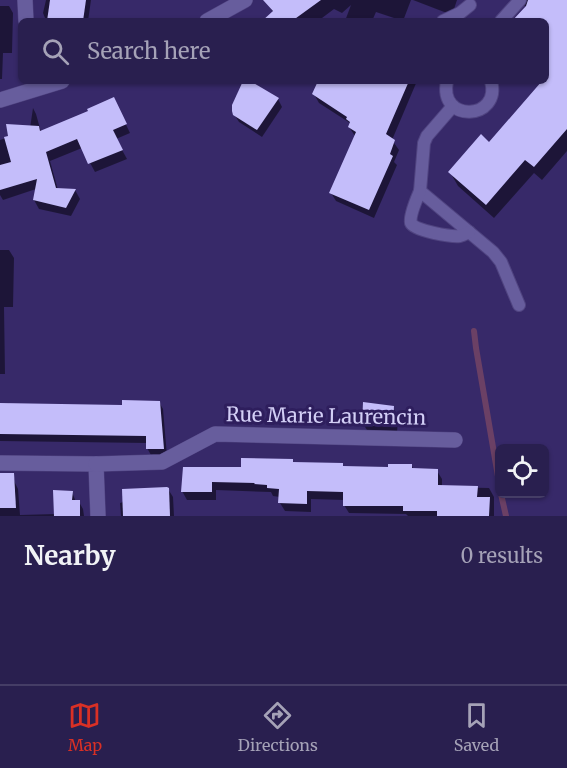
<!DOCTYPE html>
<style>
:root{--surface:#291f4f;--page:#352c59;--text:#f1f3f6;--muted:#a5a2b7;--line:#453d66;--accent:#d93025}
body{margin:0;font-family:Merriweather,serif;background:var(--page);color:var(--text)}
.controls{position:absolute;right:18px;bottom:18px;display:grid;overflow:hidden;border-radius:9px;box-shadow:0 2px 4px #0004}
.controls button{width:54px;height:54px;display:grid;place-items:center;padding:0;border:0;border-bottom:2px solid var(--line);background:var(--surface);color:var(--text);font:30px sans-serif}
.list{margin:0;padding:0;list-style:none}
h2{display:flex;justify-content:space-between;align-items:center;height:78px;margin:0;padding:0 24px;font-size:26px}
h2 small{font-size:20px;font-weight:400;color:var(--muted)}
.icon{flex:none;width:33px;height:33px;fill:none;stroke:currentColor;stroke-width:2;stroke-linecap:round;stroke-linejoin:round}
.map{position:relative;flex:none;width:567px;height:516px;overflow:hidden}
.search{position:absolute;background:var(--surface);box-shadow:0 2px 4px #0004;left:18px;right:18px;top:18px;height:66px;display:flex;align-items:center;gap:15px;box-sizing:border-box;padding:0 21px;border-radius:9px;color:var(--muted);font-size:22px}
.sheet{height:168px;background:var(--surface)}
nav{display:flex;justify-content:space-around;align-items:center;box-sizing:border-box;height:84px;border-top:2px solid var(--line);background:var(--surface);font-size:16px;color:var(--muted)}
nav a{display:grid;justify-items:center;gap:3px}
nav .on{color:var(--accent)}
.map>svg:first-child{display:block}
</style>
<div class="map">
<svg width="567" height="516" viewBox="0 0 567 516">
<rect width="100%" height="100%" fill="#372969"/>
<g fill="#0007">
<path d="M46,0h45l-3,21h-43v-3l-2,-5z"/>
<path d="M274,0h137l-8,21 -27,-9 -4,9h-27l6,-16 -9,8 -8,-4 -16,12h-54l9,-9 -5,-8z"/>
<path d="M413,0h44l-5,15z"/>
<path d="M513,0h54v151l-25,29 -8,-7 -40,45 -36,-32 -8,-14 39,-28 55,-63h2v-60h-33l14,-14z"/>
<path d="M0,6h9l4,7 -1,40h-9l-1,26h-2z"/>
<path d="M245,81l33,18 4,8 -20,30 -23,-15 -5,-8z"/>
<path d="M319,81h98l-25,59 7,10 -5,12 3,3 -23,53 -38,-17 -5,-8 24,-57 -6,-9 1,-4 -31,-20 -5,-9z"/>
<path d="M33,108l3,6 5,18 77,-24 12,25 -14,6 11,20 -32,13 -13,-24 -32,13 8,29h17l5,9 -9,17 -32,-7 -5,-9 2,-11 -33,11 -3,-5v-55l6,-2 20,17z"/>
<path d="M0,250h9l5,8 -1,49h-9l1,67h-5z"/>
<path d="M159,402l4,7 4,47 -16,-1 -4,-7v-5l-147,-2v-38h9l1,2 114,2z"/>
<path d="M393,408l5,8 -1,17 -29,-1 -4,-7z"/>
<path d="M292,460l2,3 48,2 2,2 46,2 22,-3 2,4 23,1 5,8v8l47,1 5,9v19h-86l-2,-2 -57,-1 -5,-8v-5l-33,-1v13l-26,-1 -5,-8v-6l-7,-1 -2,-4 -55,-2v10h-29l-5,-9 60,-23z"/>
<path d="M0,481h14l4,8 2,26 35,-1 17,-22 4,10h3l4,7 1,7h-84z"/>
<path d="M168,489l5,8 1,19h-53l-1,-13z"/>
</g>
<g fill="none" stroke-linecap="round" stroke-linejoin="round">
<g stroke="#6b4065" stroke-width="6">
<path d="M474,331l2,17 24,140"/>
<path d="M501,494l5,22"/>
</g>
</g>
<g fill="#c4bdfa">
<path d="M50,0h36l-3,21h-36z"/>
<path d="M263,0h58l-29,21h-30l11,-10z"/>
<path d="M528,0h39v129l-33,38 -9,-7 -39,45 -38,-33 33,-38 8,8 53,-61h4v-60h-34l14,-15z"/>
<path d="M243,81h7l29,17 -22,32 -24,-15 -1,-4v-6z"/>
<path d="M318,81h91l-23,53 9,6 -5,14 3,2 -24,54 -40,-17 27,-61 -8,-5 2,-5 -4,-3 1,-2 -35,-23z"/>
<path d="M114,97l13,27 -14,6 10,20 -35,14 -11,-25 -31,13 10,36 20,1 -10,19 -33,-8 4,-21 -37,11v-25l11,-3 -7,-25 4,-1 -2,-12 33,2 1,5 48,-20 -1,-2z"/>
<path d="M122,400l38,1 4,48h-18v-13l-146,-2v-31l122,2z"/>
<path d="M363,402l31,4 -1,20 -31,-1z"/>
<path d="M241,458l52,1v3l50,1v3l45,1v-3h24v4l26,1v16l40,1 -1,11h13l-1,19h-52v-5h-34v-5h-60v-14l-36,-1v13l-29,-1 1,-14 -12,-1v-3l-13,-1 1,-1 -43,-1v10h-31l2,-25h58z"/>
<path d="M0,473h14l2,35h-16z"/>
<path d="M167,487l2,1 1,28h-47l-1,-27z"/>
<path d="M53,490l20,1 -1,9h8v16h-26z"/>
</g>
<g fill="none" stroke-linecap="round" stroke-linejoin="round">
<defs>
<g id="service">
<path d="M443,21l17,-8 10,-8"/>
<path d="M501,21l19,-21"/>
<path d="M447,81c-9,43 55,39 44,0"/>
<path d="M453,106l-26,30 -3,7 -4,48 73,61 8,10 18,43"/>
<path d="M420,191c-3,7 -11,25 -9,32 3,8 41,14 49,13 4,-1 5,-2 9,-4"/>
</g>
<g id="minor">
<path d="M25,0l1,21"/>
<path d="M0,463l96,1 2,52"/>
<path d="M96,464l66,-2 53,-28 240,6"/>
</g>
<g id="tertiary">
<path d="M207,21l38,-21"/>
<path d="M0,100l62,-19"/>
</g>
</defs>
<use href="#service" stroke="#504480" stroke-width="14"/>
<use href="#minor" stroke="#504480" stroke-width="16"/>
<use href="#tertiary" stroke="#504480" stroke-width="16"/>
<use href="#service" stroke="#675d9d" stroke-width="12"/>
<use href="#minor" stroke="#675d9d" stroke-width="15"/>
<use href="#tertiary" stroke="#675d9d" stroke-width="15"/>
</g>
<g text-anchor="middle" stroke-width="6" stroke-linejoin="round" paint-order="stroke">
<g font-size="20" fill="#d3cff6" stroke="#2e1e5d">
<text transform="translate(326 416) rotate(1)" y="7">Rue Marie Laurencin</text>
</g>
</g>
</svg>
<div class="controls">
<button><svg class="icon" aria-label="locate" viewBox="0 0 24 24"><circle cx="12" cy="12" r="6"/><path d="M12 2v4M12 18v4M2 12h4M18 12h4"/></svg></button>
</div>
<div class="search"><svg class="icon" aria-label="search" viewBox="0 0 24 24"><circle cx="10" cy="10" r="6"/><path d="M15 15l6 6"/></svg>Search here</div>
</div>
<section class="sheet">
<h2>Nearby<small>0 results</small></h2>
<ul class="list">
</ul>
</section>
<nav>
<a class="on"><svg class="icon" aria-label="map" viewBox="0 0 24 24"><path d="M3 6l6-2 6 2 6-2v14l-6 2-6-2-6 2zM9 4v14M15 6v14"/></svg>Map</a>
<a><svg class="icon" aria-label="directions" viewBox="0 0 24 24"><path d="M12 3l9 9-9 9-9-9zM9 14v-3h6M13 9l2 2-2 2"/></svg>Directions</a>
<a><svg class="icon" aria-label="saved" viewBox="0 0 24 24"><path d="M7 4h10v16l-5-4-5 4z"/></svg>Saved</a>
</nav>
